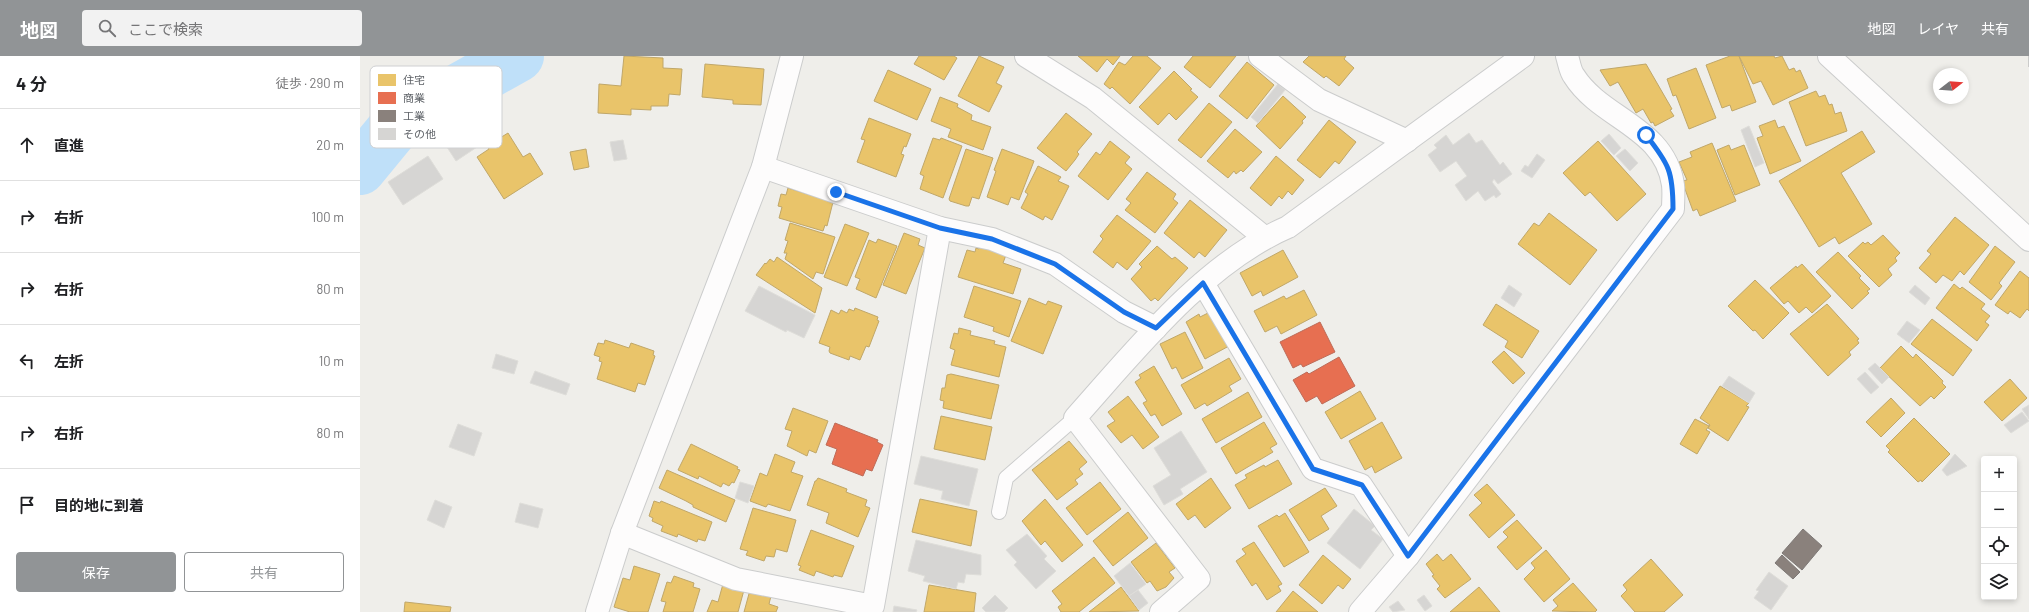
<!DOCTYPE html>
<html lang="ja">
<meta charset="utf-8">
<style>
:root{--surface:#fff;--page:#f2f2f2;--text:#202124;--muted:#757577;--line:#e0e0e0;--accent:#919496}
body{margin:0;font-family:Barlow,"Noto Sans JP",sans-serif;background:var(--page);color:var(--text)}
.controls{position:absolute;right:12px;bottom:12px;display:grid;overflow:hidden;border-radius:4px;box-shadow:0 2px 6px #0003}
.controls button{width:36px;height:36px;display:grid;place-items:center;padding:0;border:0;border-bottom:1px solid var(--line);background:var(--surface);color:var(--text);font:20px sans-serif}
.compass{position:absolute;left:1573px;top:12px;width:36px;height:36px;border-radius:50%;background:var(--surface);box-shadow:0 2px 6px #0003;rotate:73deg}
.stop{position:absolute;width:12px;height:12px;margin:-9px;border:3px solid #1a73e8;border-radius:50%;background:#fff}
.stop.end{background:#1a73e8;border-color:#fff;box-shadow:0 1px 4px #0008}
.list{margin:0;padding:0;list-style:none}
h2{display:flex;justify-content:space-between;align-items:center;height:52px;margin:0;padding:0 16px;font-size:17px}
h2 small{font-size:13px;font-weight:400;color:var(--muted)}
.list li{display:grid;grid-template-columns:26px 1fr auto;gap:12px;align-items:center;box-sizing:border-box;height:72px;padding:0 16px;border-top:1px solid var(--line)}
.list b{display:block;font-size:15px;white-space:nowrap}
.list em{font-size:13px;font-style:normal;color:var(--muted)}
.actions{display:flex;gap:8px;padding:12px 16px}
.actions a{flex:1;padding:9px 0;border:1px solid var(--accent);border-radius:4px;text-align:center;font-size:14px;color:var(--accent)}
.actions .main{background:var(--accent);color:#fff}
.icon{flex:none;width:22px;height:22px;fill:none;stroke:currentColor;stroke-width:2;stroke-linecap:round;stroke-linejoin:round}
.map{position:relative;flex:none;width:1669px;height:556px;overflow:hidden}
header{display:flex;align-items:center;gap:24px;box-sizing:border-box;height:56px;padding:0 20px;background:var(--accent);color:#fff}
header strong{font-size:19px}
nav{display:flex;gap:22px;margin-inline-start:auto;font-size:14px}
.search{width:280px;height:36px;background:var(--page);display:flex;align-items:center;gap:10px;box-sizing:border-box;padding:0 14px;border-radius:4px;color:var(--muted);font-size:15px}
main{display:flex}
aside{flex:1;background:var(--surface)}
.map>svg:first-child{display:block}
</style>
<header>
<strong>地図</strong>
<div class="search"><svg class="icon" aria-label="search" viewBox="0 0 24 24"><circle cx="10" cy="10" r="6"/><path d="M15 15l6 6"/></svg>ここで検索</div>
<nav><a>地図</a><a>レイヤ</a><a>共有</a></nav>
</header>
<main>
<aside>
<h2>4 分<small>徒歩 · 290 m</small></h2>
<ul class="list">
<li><svg class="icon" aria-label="ahead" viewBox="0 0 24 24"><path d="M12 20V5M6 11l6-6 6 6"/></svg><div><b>直進</b></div><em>20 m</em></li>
<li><svg class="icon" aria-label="right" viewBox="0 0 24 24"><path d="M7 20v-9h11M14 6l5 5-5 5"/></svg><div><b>右折</b></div><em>100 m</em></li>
<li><svg class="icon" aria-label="right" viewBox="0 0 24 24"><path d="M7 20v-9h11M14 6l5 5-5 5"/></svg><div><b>右折</b></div><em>80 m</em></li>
<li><svg class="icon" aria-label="left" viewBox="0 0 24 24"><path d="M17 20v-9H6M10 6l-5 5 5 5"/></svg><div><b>左折</b></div><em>10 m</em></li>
<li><svg class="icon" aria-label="right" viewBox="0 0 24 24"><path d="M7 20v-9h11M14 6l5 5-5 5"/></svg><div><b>右折</b></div><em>80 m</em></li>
<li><svg class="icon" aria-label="arrive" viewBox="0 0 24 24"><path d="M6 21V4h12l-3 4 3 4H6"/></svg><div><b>目的地に到着</b></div></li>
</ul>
<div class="actions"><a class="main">保存</a><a>共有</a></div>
</aside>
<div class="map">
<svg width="1669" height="556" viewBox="0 0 1669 556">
<rect width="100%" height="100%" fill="#efeeea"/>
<g fill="#e9c46a" stroke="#c0a769">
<path d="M264,0l39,2v10l19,1 -2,26 -11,-1 -1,12h-17v4l-20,-1v6l-33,-2 1,-29 22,2z"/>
<path d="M559,0h35l3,2 -13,22 -30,-16z"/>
<path d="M619,0l25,11 -8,16 6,3 -13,26 -31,-16z"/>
<path d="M718,0h42l-7,9 -6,-6 -10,13z"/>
<path d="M773,0h14l14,12 -31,36 -18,-17 -2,2 -6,-5 15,-22 6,3z"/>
<path d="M833,0h43l-26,32 -26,-21z"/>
<path d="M949,0h37l-2,3 10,9 -15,18 -13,-10 -2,2 -21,-16z"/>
<path d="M1370,0h9l17,46 -24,9 -2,-6 -8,3 -16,-43z"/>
<path d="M1379,0h35l1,2 7,-2 7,14 5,-2 2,4 4,-2 8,18 -35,17 -12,-24 -8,3z"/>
<path d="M887,6l27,23 -27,34 -28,-23z"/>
<path d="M345,8l59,5 -3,36 -28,-1v-4l-31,-3z"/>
<path d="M1286,8l26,45 -2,1 4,6 -19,10 -2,-4 -2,1 -8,-14 -7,4 -18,-31 -8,4 -10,-16z"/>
<path d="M1336,12l20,50 -27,11 -13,-34 -3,1 -6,-17z"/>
<path d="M528,14l43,19 -14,31 -43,-19z"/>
<path d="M814,15l18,18 -2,1 8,7 -22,23 -7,-7 -11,12 -19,-18z"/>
<path d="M1456,35l3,6 6,-2 4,10 3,-1 3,10 6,-2 6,19 -41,15 -17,-44z"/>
<path d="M923,40l23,21 -4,4 1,2 -23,26 -24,-23z"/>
<path d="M580,41l18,7 -1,3 15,8 -1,5 20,7 -8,23 -35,-13 3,-8 -20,-8z"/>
<path d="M849,47l23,19 -31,36 -23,-18z"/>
<path d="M706,57l26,21 -15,18 2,2 -4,6 -9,11 -29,-23z"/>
<path d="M509,62l42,16 -5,13 -2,-1 -3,8 3,1 -8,22 -39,-15 8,-22 -4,-1z"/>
<path d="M969,64l27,22 -17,22 -4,-3 -15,17 -23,-18z"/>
<path d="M1415,64l3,8 6,-2 17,35 -31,13 -13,-36 6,-2 -4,-10z"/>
<path d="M875,73l27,23 -19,20 -2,-2 -5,4 -2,-3 -6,7 -21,-17z"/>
<path d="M1502,75l13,21 -34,21 31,51 -33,20 -4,-7 -16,10 -40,-66z"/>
<path d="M148,77l15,24 7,-4 13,21 -39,25 -27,-42 12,-8 -2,-3z"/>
<path d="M573,82l7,2 1,-2 21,8 -19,52 -23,-9 4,-13 -4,-2z"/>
<path d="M750,85l20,16 -5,6 7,6 -24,31 -30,-24 18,-24 4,3z"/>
<path d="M1238,85l48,53 -29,27 -27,-29 -5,4 -22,-23z"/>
<path d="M1352,87l24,58 -36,15 -3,-7 -4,2 -11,-30 5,-1 -8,-18 13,-5 -2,-5z"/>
<path d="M1369,89l2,5 13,-5 16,40 -25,10 -18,-45z"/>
<path d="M226,93l3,18 -15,3 -4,-18z"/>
<path d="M606,93l27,9 -14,41 -7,-2 -3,9h-3l-16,-5 -1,-2z"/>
<path d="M642,93l32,12 -15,39 -8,-3 -3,8 -21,-8 9,-26 -2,-1z"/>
<path d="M916,100l28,24 -12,15 -4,-4 -6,8 -3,-3 -8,10 -21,-18z"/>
<path d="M678,110l23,11 -3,4 11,5 -17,34 -7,-4 -2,4 -22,-12 7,-14 -3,-2z"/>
<path d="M787,116l29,22 -3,5 5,4 -23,30 -30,-23 6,-7 -5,-4z"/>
<path d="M428,132l45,14 -6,24 -2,-1 -2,6 -44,-13 3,-11 -4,-1 3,-12 5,1z"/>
<path d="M830,144l37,30 -22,27 -6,-5 -5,6 -30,-25z"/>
<path d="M1189,157l48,37 -27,35 -52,-41 16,-21 5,3z"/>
<path d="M757,159l34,26 -24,29 -10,-8 -4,6 -20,-16 10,-13 -3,-3z"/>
<path d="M1595,161l34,28 -25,30 -4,-4 -8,10 -9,-6 -7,8 -17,-15 12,-14 -4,-3z"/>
<path d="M430,167l45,14 -12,37 -7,-2 -3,7 -28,-20 2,-6h-3l4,-12 -3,-1z"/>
<path d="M485,168l24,9 -22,53 -23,-9z"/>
<path d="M544,177l16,6 -2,6 7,3 -19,46 -23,-9z"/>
<path d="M1523,179l17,18 -5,5 2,3 -9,8 4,6 -13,12 -31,-31 15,-14 2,2 3,-2 3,3z"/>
<path d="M518,183l19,7 -21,52 -20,-9 4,-10 -5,-2 14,-37 7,3z"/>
<path d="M620,190l26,9 -3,8 18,6 -8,25 -55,-17 9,-27 8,2 1,-4 3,1z"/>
<path d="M797,190l15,13 3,-2 13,11 -30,33 -3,-3 -4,3 -20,-22 11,-12 -3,-3z"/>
<path d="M1635,190l20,16 -16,21 3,3 -11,14 -22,-18z"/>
<path d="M923,194l15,27 -35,19 -2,-5 -9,5 -12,-23z"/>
<path d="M1478,196l23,24 -2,2 11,11 -3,2 2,2 -17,16 -36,-37z"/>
<path d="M417,201l45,31 -7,25 -59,-38 9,-12 1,1 4,-5 4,3z"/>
<path d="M1442,208l29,32 -19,17 -6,-6 -7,6 -11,-12 -4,3 -14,-16 26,-22 1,2z"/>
<path d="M1660,215l9,7v33l-2,-2 -7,9 -10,-7 -2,3 -13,-9z"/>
<path d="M1395,224l34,33 -26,26 -8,-9 -2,1 -25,-25z"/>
<path d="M1594,228l6,5 2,-2 23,17 -4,5 9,7 -5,6 4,3 -12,16 -41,-33z"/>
<path d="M614,230l47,15 -12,36 -16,-6 1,-4 -30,-10z"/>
<path d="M944,234l13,25 -36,19 -4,-8 -12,6 -11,-21 30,-15 2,3z"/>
<path d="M669,242l17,7 2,-4 14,5 -19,48 -32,-13z"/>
<path d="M1136,248l43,27 -17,27 -17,-11 3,-6 -25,-16z"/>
<path d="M1467,248l32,35 -2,1 2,3 -10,9 2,3 -23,21 -38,-42z"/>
<path d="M495,252l23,9 -1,3 2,1 -10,26 -3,-1 -6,14 -10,-4 -1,4 -19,-7 -1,-2 1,-4 -11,-4 12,-33 8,4 2,-4 6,3 2,-4 5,2z"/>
<path d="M850,256l19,34 -24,13 -19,-37 13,-8 1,3z"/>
<path d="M1572,263l40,31 -19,26 -42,-32z"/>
<path d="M599,272l12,3 -1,4 25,6 -1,3 12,3 -7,30 -48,-12 4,-15 -5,-2 4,-15 4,1z"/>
<path d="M825,276l18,36 -21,11 -6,-12 -4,2 -12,-25z"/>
<path d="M245,284l24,8 2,-5 23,8 -1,4 2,1 -10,29 -7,-2 -3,9 -38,-13 5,-17 -3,-1 1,-4 -6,-2 4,-12 6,1z"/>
<path d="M1541,290l12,12 3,-4 27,27 -1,2 4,4 -12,12 -3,-3 -11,10 -40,-38z"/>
<path d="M1144,295l21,22 -12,11 -21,-22z"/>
<path d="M869,302l12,21 -12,7 3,5 -25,15 -2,-3 -10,6 -14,-24z"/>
<path d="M794,310l28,48 -20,12 -7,-12 -4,2 -8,-13 4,-2 -12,-19 6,-4 -2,-3z"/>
<path d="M591,318l48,11 -8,34 -48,-11 1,-7 -4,-1 2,-12h3l2,-13z"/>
<path d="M1650,323l17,19 -25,23 -18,-19z"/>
<path d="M1360,330l29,17 -3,3 3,1 -21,34 -20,-13 2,-3 -10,-7z"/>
<path d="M1000,335l16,28 -35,20 -16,-27z"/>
<path d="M888,336l14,25 -46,26 -14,-24z"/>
<path d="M768,340l31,41 -16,12 -11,-14 -11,8 -14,-17 8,-5 -7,-9z"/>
<path d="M1531,342l14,15 -24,24 -15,-15z"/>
<path d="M433,352l35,13 -12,32 -7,-3 -2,6 -20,-10 5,-15 -7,-2z"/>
<path d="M581,360l51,11 -7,33 -51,-11z"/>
<path d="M1554,362l36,36 -28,28 -1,-2 -3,2 -30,-30 2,-2 -4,-4z"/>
<path d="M1335,363l14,7 -3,4 4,2 -13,22 -17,-10z"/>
<path d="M904,366l13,22 -7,4 3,4 -37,22 -15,-26z"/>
<path d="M1022,366l20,36 -27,15 -3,-7 -7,4 -16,-29z"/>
<path d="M709,385l18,21 -8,7 4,5 -8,6 3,4 -21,16 -25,-30z"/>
<path d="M331,388l47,23 -1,2 3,1 -6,13 -2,-1 -3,4 -6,-3 -2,4 -22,-11 -1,3 -20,-9z"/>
<path d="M415,398l20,8 -4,10 12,4 -13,35 -22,-7 -2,3 -16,-6 10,-28 7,3z"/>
<path d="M918,404l14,24 -43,25 -14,-24 12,-7 -2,-3 19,-10 1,2z"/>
<path d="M307,414l68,30 -9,22 -33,-15v-2l-7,-4 -27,-13z"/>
<path d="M458,422l29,11 -1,3 21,8 -2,6 5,2 -12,29 -32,-14 3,-10 -22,-8 8,-24h1z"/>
<path d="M851,422l20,30 -26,20 -10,-13 -7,5 -12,-16z"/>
<path d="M740,426l21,27 -34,26 -21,-27z"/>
<path d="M1127,428l28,31 -26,23 -20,-23 13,-12 -8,-8z"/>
<path d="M965,432l12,18 -16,10 8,13 -20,12 -20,-31z"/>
<path d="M560,443l57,12 -6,35 -59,-14z"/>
<path d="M685,443l38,46 -21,17 -17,-21 -4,4 -19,-24z"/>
<path d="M294,445l6,2 1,-2 51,21 -7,19 -7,-2 -1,3 -19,-8 -1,3 -16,-6 2,-5 -11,-5 1,-3 -4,-2z"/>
<path d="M393,452l43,12 -9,32 -11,-3 -2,8 -8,-1 -2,5 -18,-6 2,-4 -8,-2z"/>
<path d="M768,456l20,26 -35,28 -20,-25z"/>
<path d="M925,457l24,39 -25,15 -26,-41 19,-11 2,2z"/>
<path d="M1157,464l25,28 -25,22 -20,-23 11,-10 -5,-5z"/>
<path d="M451,474l43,16 -12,31 -8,-2 -1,2 -17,-6 -2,5 -15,-6 2,-4 -3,-1z"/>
<path d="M894,486l28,42 -4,2 3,5 -14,9 -11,-17 -4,3 -16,-25 10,-7 -4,-5z"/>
<path d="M796,487l19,25 -6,4 5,6 -8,9 -9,4 -7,-10 -3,2 -16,-21z"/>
<path d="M1186,494l24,29 -26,23 -20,-23 11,-11 -4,-5z"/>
<path d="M1077,498l6,7 8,-7 20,25 -26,19 -8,-9 3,-3 -8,-10 2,-1 -8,-11z"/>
<path d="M963,499l28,24 -8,10 -5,-4 -16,19 -23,-19z"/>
<path d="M734,501l21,26 -36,29h-18l-3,-5 4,-3 -10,-13z"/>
<path d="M1291,503l32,36 -19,17h-29l-14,-16 6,-6 -4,-5z"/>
<path d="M274,510l26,8 -12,38h-18l-16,-5 9,-29 7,2z"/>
<path d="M314,520l20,7 -1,4 7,2 -7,23h-30l3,-10 -5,-1 6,-19 4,1z"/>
<path d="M1213,527l24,27 -2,2 -43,-1 6,-5 -5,-6z"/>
<path d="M363,528l21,6 -6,22h-31l5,-12 6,2z"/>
<path d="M569,529l47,8 -2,19h-50z"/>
<path d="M761,531l18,24 -50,1z"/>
<path d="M1119,531l21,25h-50z"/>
<path d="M390,534l21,6 -2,8 9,3 -2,5h-32z"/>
<path d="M933,535l25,21h-42z"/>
<path d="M45,546l46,5 -1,5h-46z"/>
</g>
<g fill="#e76f51" stroke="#be6b58">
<path d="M960,266l15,30 -32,15 -2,-3 -8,4 -13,-26z"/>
<path d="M979,301l16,29 -33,18 -5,-8 -11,6 -13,-22 14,-8 2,2z"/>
<path d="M475,367l43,17 -1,2 6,3 -11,26 -6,-2 -3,7 -31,-12 5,-15 -11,-4z"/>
</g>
<g fill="#8a817c" stroke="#7d7876">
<path d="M1443,473l19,17 -20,24 -20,-17z"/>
<path d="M1422,499l18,17 -7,7 -18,-16z"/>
</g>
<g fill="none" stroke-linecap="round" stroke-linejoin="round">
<path stroke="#bfe0f9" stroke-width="52" d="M0,113l37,-45 121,-68"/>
</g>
<g fill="#d6d5d3" stroke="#deddd9">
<path d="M918,28l7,6 -27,33 -7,-6z"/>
<path d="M108,70l12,19 -24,16 -11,-17 10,-6 -2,-3z"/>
<path d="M1389,70l15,37 -9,4 -14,-37z"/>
<path d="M1109,77l7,10 6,-3 18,25 3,-3 9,12 -14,10 -4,-5 -2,3 9,12 -5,4 -2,-3 -9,6 -7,-10 -12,10 -11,-16 12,-9 -11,-15 -16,11 -12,-17 9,-7 -3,-3 12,-10 7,10z"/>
<path d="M1249,78l12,14 -7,7 -13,-14z"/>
<path d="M263,84l4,19 -13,2 -4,-19z"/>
<path d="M1265,93l13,14 -8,8 -14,-15z"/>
<path d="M1177,98l8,6 -13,18 -11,-7 4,-6 3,2z"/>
<path d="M68,100l15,23 -40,26 -15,-23z"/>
<path d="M1149,229l13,9 -8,13 -13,-9z"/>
<path d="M1555,229l15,13 -5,7 -16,-13z"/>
<path d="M399,230l56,29 -11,23 -17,-8 -1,2 -41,-21z"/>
<path d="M1547,265l13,9 -11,13 -12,-9z"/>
<path d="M136,298l22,7 -4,13 -22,-6z"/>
<path d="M1515,307l14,14 -7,7 -14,-15z"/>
<path d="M175,315l35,13 -4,11 -36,-12z"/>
<path d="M1505,316l14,15 -8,7 -14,-15z"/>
<path d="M1369,320l26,17 -6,10 -27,-17z"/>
<path d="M1669,349v14l-7,-10z"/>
<path d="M1662,356l7,9 -18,12 -7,-8z"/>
<path d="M98,368l24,9 -8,23 -25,-9z"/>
<path d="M821,375l26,41 -27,17 3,5 -19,11 -11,-19 18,-11 -17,-27z"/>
<path d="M1595,398l12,12 -20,10 -5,-6z"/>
<path d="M561,400l57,13 -9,37 -28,-7 2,-8 -29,-7z"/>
<path d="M380,426l14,4 -6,17 -13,-5z"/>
<path d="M75,444l17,7 -8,21 -17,-8z"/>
<path d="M160,447l23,6 -5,19 -23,-6z"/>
<path d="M994,453l21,17 -4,4 12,9 -23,30 -33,-26z"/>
<path d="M667,478l20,22 -3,3 12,12 -20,18 -22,-24 3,-3 -11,-12z"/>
<path d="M556,484l65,15v20l-15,-1 -2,9 -6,-1 -2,7 -33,-8 2,-5 -17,-5z"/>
<path d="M770,507l16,21 -17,12 -15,-20z"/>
<path d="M1409,516l19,14 -17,24 -17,-12 5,-7 -3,-1z"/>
<path d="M778,534l10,13 -9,7 -10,-14z"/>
<path d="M635,539l13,13 -4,4h-18l-4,-4z"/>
<path d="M1064,539l8,11 -7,5 -8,-11z"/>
<path d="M1038,545l7,9 -12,2 -4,-5z"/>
<path d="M534,550l23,4 -1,2h-23z"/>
</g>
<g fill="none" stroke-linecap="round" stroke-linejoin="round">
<path stroke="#cbcbca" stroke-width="22" stroke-dasharray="22 11" stroke-linecap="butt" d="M1668,0h1"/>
<defs>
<path id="service" d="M639,456l7,-34 69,-60"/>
<g id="minor">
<path d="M666,0l67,42 171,139"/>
<path d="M900,0l59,44 88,41"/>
<path d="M1469,0l200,184"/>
<path d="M403,111l177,61 52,11 63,25 69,48 32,16"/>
<path d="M843,227l110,186 48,16 47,71"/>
<path d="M262,477l114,46 137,27 67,-378"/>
<path d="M237,556l25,-79 141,-366 29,-111"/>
<path d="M801,556l38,-33 -124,-161c60,-67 129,-155 213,-191l235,-171"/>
<path d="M1000,556l48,-56 265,-347c0,-8 1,-16 0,-24 -8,-58 -72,-66 -99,-109 -4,-5 -5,-14 -7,-20"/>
</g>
</defs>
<use href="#service" stroke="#cbcccc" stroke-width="16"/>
<use href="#minor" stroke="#cbcccc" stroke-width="24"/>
<use href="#service" stroke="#fdfcfc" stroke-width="14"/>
<use href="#minor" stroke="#fdfcfc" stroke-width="22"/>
</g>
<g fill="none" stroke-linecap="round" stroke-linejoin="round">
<path stroke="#1a73e8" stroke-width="5" d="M476,136l104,36 52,11 63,25 69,48 32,16 47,-45 110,186 49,16 46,71 265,-347c0,-37 -4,-45 -27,-74"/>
</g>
<rect x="10" y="10" width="132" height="82" rx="6" fill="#fff" stroke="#cfd0d2" stroke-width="1"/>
<rect x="18" y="18" width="18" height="12" fill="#e9c46a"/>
<rect x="18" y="36" width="18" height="12" fill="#e76f51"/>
<rect x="18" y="54" width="18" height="12" fill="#8a817c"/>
<rect x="18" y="72" width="18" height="12" fill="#d6d5d3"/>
<g font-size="11" fill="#5f6368">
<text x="43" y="28">住宅</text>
<text x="43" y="46">商業</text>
<text x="43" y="64">工業</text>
<text x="43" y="82">その他</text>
</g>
</svg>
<div class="controls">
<button>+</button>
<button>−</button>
<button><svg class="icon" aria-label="locate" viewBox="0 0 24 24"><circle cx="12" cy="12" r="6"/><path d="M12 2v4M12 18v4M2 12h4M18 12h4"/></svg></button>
<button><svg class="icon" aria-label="layers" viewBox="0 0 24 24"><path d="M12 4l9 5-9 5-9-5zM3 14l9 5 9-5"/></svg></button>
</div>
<svg class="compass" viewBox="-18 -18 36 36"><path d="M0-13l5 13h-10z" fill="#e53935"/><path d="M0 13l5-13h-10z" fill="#757577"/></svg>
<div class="stop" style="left:1286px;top:79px"></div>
<div class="stop end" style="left:476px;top:136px"></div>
</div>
</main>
